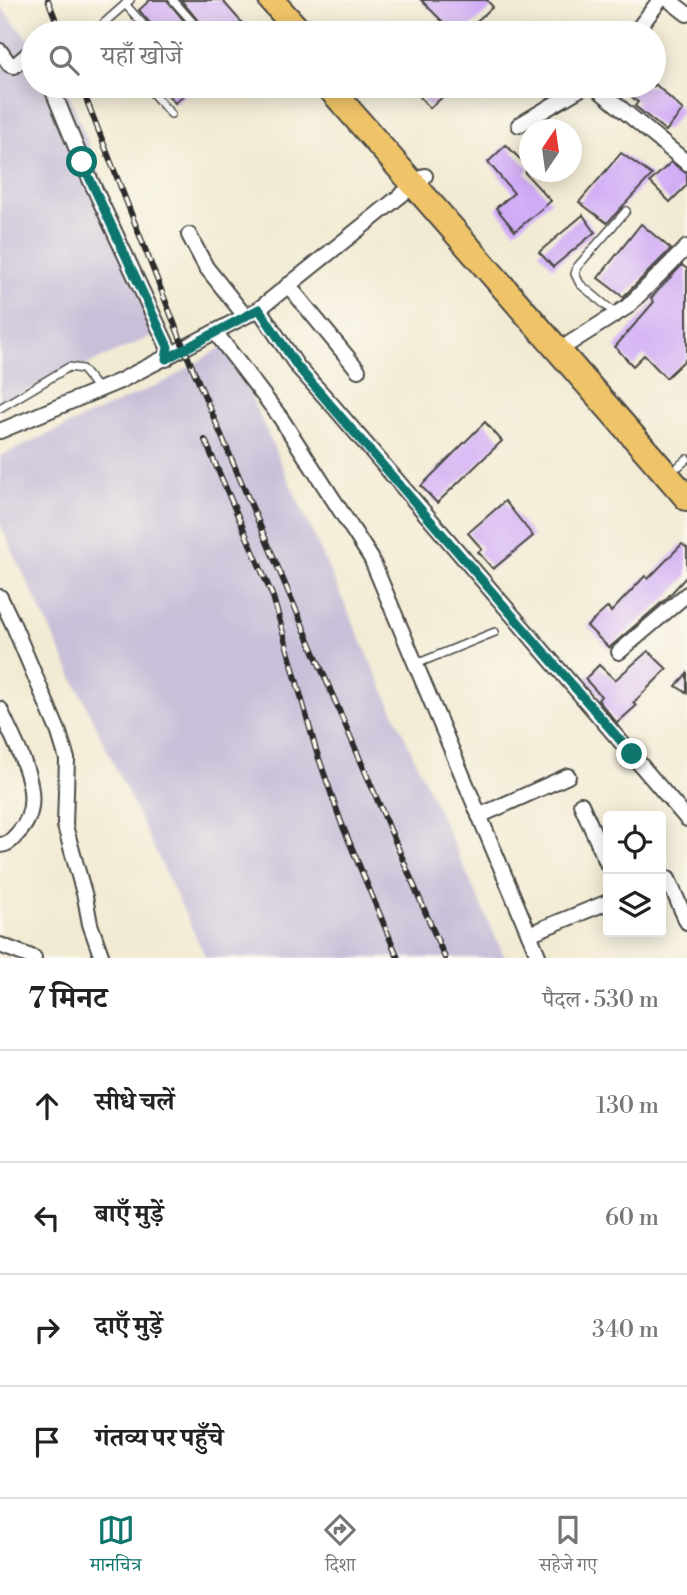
<!DOCTYPE html>
<html lang="hi">
<meta charset="utf-8">
<style>
:root{--surface:#fff;--page:#f2f2f2;--text:#222;--muted:#767676;--line:#e0e0e0;--accent:#0f766e}
body{margin:0;font-family:"Libre Bodoni","Noto Serif Devanagari",serif;background:var(--page);color:var(--text)}
.controls{position:absolute;right:21px;bottom:21px;display:grid;overflow:hidden;border-radius:7px;box-shadow:0 4px 18px #0003}
.controls button{width:63px;height:63px;display:grid;place-items:center;padding:0;border:0;border-bottom:2px solid var(--line);background:var(--surface);color:var(--text);font:35px sans-serif}
.compass{position:absolute;left:519px;top:119px;width:63px;height:63px;border-radius:50%;background:var(--surface);box-shadow:0 4px 18px #0003;rotate:13deg}
.stop{position:absolute;width:21px;height:21px;margin:-16px;border:5px solid #0f766e;border-radius:50%;background:#fff}
.stop.end{background:#0f766e;border-color:#fff;box-shadow:0 2px 7px #0008}
.list{margin:0;padding:0;list-style:none}
h2{display:flex;justify-content:space-between;align-items:center;height:91px;margin:0;padding:0 28px;font-size:30px}
h2 small{font-size:23px;font-weight:400;color:var(--muted)}
.list li{display:grid;grid-template-columns:46px 1fr auto;gap:21px;align-items:center;box-sizing:border-box;height:112px;padding:0 28px;border-top:2px solid var(--line)}
.list b{display:block;font-size:26px;white-space:nowrap}
.list em{font-size:23px;font-style:normal;color:var(--muted)}
.icon{flex:none;width:38px;height:38px;fill:none;stroke:currentColor;stroke-width:2;stroke-linecap:round;stroke-linejoin:round}
.map{position:relative;flex:none;width:687px;height:958px;overflow:hidden}
.search{position:absolute;background:var(--surface);box-shadow:0 4px 18px #0003;left:21px;right:21px;top:21px;height:77px;display:flex;align-items:center;gap:18px;box-sizing:border-box;padding:0 24px;border-radius:38px;color:var(--muted);font-size:26px}
.sheet{height:539px;background:var(--surface)}
nav{display:flex;justify-content:space-around;align-items:center;box-sizing:border-box;height:98px;border-top:2px solid var(--line);background:var(--surface);font-size:19px;color:var(--muted)}
nav a{display:grid;justify-items:center;gap:4px}
nav .on{color:var(--accent)}
.map>svg:first-child{display:block}
</style>
<div class="map">
<svg width="687" height="958" viewBox="0 0 687 958">
<rect width="100%" height="100%" fill="#fbf7ec"/>
<filter id="ink" filterUnits="userSpaceOnUse"><feTurbulence type="fractalNoise" baseFrequency=".0143" numOctaves="2"/><feDisplacementMap in="SourceGraphic" scale="14" xChannelSelector="R" yChannelSelector="G"/><feConvolveMatrix kernelMatrix="1 2 1 2 8 2 1 2 1" color-interpolation-filters="sRGB"/></filter>
<filter id="wash" filterUnits="userSpaceOnUse"><feTurbulence type="fractalNoise" baseFrequency=".00686" numOctaves="4" result="noise"/><feDisplacementMap in="SourceGraphic" scale="28" xChannelSelector="R" yChannelSelector="G"/><feGaussianBlur stdDeviation="1.57" result="paint"/><feColorMatrix in="noise" values="0 0 0 0 0 0 0 0 0 0 0 0 0 0 0 0 0 1.4 0 .05"/><feComposite in="paint" operator="in"/></filter>
<g filter="url(#wash)">
<rect width="100%" height="100%" fill="#f2ebd4"/>
<g fill="#c8bfd8">
<path d="M0,6l33,39v41h33l96,246 -162,70z"/>
<path d="M227,344l278,614h-299l-206,-434v-68l166,-75z"/>
</g>
<g id="blocks">
<g fill="#d0acf6">
<path d="M150,0h17l27,33h-36l-19,-23z"/>
<path d="M181,0h41l29,33h-43z"/>
<path d="M421,0h66l6,7 -30,26h-13l-8,-10 1,-1z"/>
<path d="M654,83l29,27 -17,21 -31,-25 3,-4 -22,-16h38z"/>
<path d="M160,86h35l-20,17z"/>
<path d="M410,86h45l-25,22z"/>
<path d="M506,145l23,23 -4,5 26,28 -36,30 -19,-23 18,-15 -26,-31z"/>
<path d="M621,153l31,22 -45,48 -28,-21z"/>
<path d="M671,162l16,12v11l-17,17 -20,-20z"/>
<path d="M583,215l12,17 -42,35 -14,-15z"/>
<path d="M641,224l30,25 -48,48 -25,-19z"/>
<path d="M682,265l5,4v89l-21,20 -22,-23 -11,11 -18,-19 39,-45 -3,-4z"/>
<path d="M485,422l17,19 -65,62 -16,-17z"/>
<path d="M505,501l28,35 -40,33 -15,-17 4,-3 -14,-16z"/>
<path d="M682,544l5,4v28l-20,22 -58,50 -22,-22 21,-19 3,5 34,-36 3,3z"/>
<path d="M648,651l19,18 -34,34 3,3 -19,17 -19,-23 3,-4 -16,-17 14,-14 16,15z"/>
<path d="M687,673v20l-11,-7z"/>
</g>
</g>
</g>
<g filter="url(#ink)">
<use href="#blocks" fill-opacity="0" stroke="#494844" stroke-width="2"/>
<g fill="none" stroke-linecap="round" stroke-linejoin="round">
<defs>
<g id="lane">
<path d="M173,0l29,33"/>
<path d="M125,4l26,29"/>
<path d="M103,33l1,-10 26,-23"/>
<path d="M146,86l25,28"/>
<path d="M616,314l-36,-30 -5,-10 2,-7 49,-56"/>
<path d="M0,408l69,-41 13,2 18,22"/>
<path d="M679,466l8,-7"/>
<path d="M416,664l79,-32"/>
</g>
<g id="street">
<path d="M669,0l18,14"/>
<path d="M635,33l25,-33"/>
<path d="M0,51l10,14 4,1 14,-12h5"/>
<path d="M51,86l31,76 86,185 -2,12"/>
<path d="M594,86l93,77"/>
<path d="M519,125l66,-39"/>
<path d="M189,235l17,32 39,49"/>
<path d="M288,285l70,85"/>
<path d="M259,309l38,57 37,41 353,412"/>
<path d="M215,332l65,85 91,141 158,376"/>
<path d="M570,343l57,-36 60,-60"/>
<path d="M0,431l120,-50 139,-72 166,-133"/>
<path d="M0,597l13,27 46,109 8,26 -2,67 20,71 5,27 12,34"/>
<path d="M619,652l68,-58"/>
<path d="M0,709c15,36 51,91 18,124 -6,7 -9,11 -18,12"/>
<path d="M581,804l27,61"/>
<path d="M479,816l89,-40"/>
<path d="M661,877l7,2 19,43"/>
<path d="M0,945l34,13"/>
<path d="M539,958l-10,-24 79,-32"/>
</g>
<g id="highway">
<path d="M271,0l30,33"/>
<path d="M328,86l359,412"/>
</g>
</defs>
<use href="#lane" stroke="#494844" stroke-width="10"/>
<use href="#street" stroke="#494844" stroke-width="18"/>
<use href="#highway" stroke="#494844" stroke-width="28"/>
<use href="#lane" stroke="#fff" stroke-width="7"/>
<use href="#street" stroke="#fff" stroke-width="14"/>
<use href="#highway" stroke="#efc469" stroke-width="24"/>
<defs>
<g id="rail">
<path d="M48,0l13,33"/>
<path d="M81,86l103,262 261,610"/>
<path d="M205,440l68,157 43,153 25,72 57,136"/>
</g>
</defs>
<use href="#rail" stroke="#2b2b2b" stroke-width="6"/>
<use href="#rail" stroke="#fbf7ec" stroke-width="3.5" stroke-dasharray="10" stroke-linecap="butt"/>
</g>
</g>
<g fill="none" stroke-linecap="round" stroke-linejoin="round" filter="url(#ink)">
<path stroke="#0f766e" stroke-width="9" d="M82,162l86,185 -2,12 93,-50 38,57 335,388"/>
</g>
</svg>
<div class="controls">
<button><svg class="icon" aria-label="locate" viewBox="0 0 24 24"><circle cx="12" cy="12" r="6"/><path d="M12 2v4M12 18v4M2 12h4M18 12h4"/></svg></button>
<button><svg class="icon" aria-label="layers" viewBox="0 0 24 24"><path d="M12 4l9 5-9 5-9-5zM3 14l9 5 9-5"/></svg></button>
</div>
<svg class="compass" viewBox="-18 -18 36 36"><path d="M0-13l5 13h-10z" fill="#e53935"/><path d="M0 13l5-13h-10z" fill="#767676"/></svg>
<div class="stop" style="left:82px;top:162px"></div>
<div class="stop end" style="left:632px;top:754px"></div>
<div class="search"><svg class="icon" aria-label="search" viewBox="0 0 24 24"><circle cx="10" cy="10" r="6"/><path d="M15 15l6 6"/></svg>यहाँ खोजें</div>
</div>
<section class="sheet">
<h2>7 मिनट<small>पैदल · 530 m</small></h2>
<ul class="list">
<li><svg class="icon" aria-label="ahead" viewBox="0 0 24 24"><path d="M12 20V5M6 11l6-6 6 6"/></svg><div><b>सीधे चलें</b></div><em>130 m</em></li>
<li><svg class="icon" aria-label="left" viewBox="0 0 24 24"><path d="M17 20v-9H6M10 6l-5 5 5 5"/></svg><div><b>बाएँ मुड़ें</b></div><em>60 m</em></li>
<li><svg class="icon" aria-label="right" viewBox="0 0 24 24"><path d="M7 20v-9h11M14 6l5 5-5 5"/></svg><div><b>दाएँ मुड़ें</b></div><em>340 m</em></li>
<li><svg class="icon" aria-label="arrive" viewBox="0 0 24 24"><path d="M6 21V4h12l-3 4 3 4H6"/></svg><div><b>गंतव्य पर पहुँचे</b></div></li>
</ul>
</section>
<nav>
<a class="on"><svg class="icon" aria-label="map" viewBox="0 0 24 24"><path d="M3 6l6-2 6 2 6-2v14l-6 2-6-2-6 2zM9 4v14M15 6v14"/></svg>मानचित्र</a>
<a><svg class="icon" aria-label="directions" viewBox="0 0 24 24"><path d="M12 3l9 9-9 9-9-9zM9 14v-3h6M13 9l2 2-2 2"/></svg>दिशा</a>
<a><svg class="icon" aria-label="saved" viewBox="0 0 24 24"><path d="M7 4h10v16l-5-4-5 4z"/></svg>सहेजे गए</a>
</nav>
